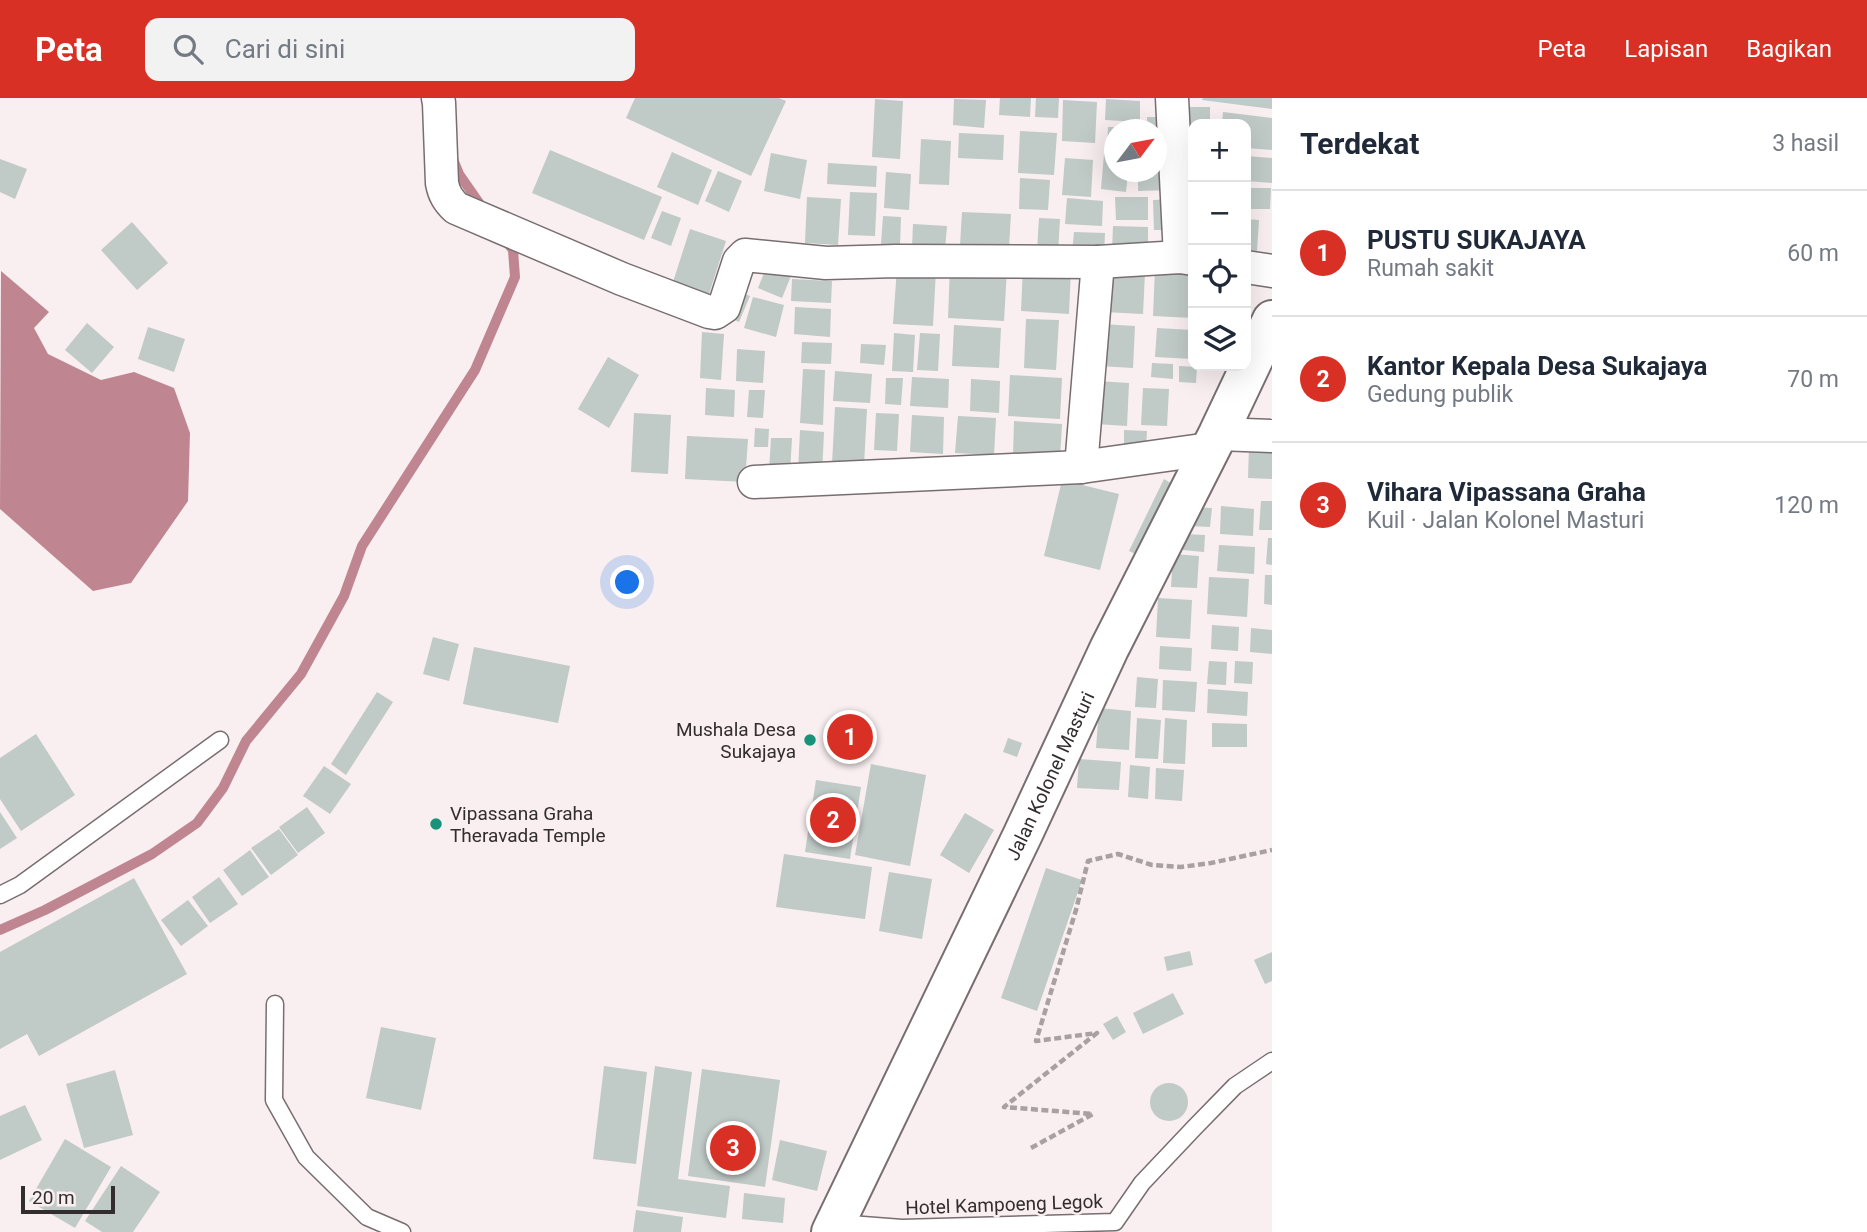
<!DOCTYPE html>
<html lang="id">
<meta charset="utf-8">
<style>
:root{--surface:#fff;--page:#f2f2f3;--text:#1f2937;--muted:#747a83;--line:#e0e1e3;--accent:#d93025}
body{margin:0;font-family:Roboto,sans-serif;background:var(--page);color:var(--text)}
.controls{position:absolute;right:21px;top:21px;display:grid;overflow:hidden;border-radius:14px;box-shadow:0 7px 28px #0002}
.controls button{width:63px;height:63px;display:grid;place-items:center;padding:0;border:0;border-bottom:2px solid var(--line);background:var(--surface);color:var(--text);font:35px sans-serif}
.compass{position:absolute;left:1104px;top:21px;width:63px;height:63px;border-radius:50%;background:var(--surface);box-shadow:0 7px 28px #0002;rotate:58deg}
.scale{position:absolute;left:21px;bottom:18px;width:94px;box-sizing:border-box;padding-left:7px;border:4px solid #322e2f;border-top:0;font-size:19px;line-height:24px;white-space:nowrap;color:#322e2f;-webkit-text-stroke:5px #f9eef0;paint-order:stroke}
.you{position:absolute;left:628px;top:485px;width:24px;height:24px;margin:-18px;border:5px solid #fff;border-radius:50%;background:#1a73e8;box-shadow:0 0 0 10px #1a73e833}
.badge{display:grid;place-items:center;width:46px;height:46px;border-radius:50%;background:var(--accent);color:#fff;font-size:23px;font-weight:700}
.pin{position:absolute;translate:-50% -50%;border:4px solid #fff;box-shadow:0 2px 7px #0006}
.list{margin:0;padding:0;list-style:none}
h2{display:flex;justify-content:space-between;align-items:center;height:91px;margin:0;padding:0 28px;font-size:30px}
h2 small{font-size:23px;font-weight:400;color:var(--muted)}
.list li{display:grid;grid-template-columns:46px 1fr auto;gap:21px;align-items:center;box-sizing:border-box;height:126px;padding:0 28px;border-top:2px solid var(--line)}
.list b{display:block;font-size:26px;white-space:nowrap}
.list p{margin:0;font-size:23px;white-space:nowrap;color:var(--muted)}
.list em{font-size:23px;font-style:normal;color:var(--muted)}
.icon{flex:none;width:38px;height:38px;fill:none;stroke:currentColor;stroke-width:2;stroke-linecap:round;stroke-linejoin:round}
.map{position:relative;flex:none;width:1272px;height:1134px;overflow:hidden}
header{display:flex;align-items:center;gap:42px;box-sizing:border-box;height:98px;padding:0 35px;background:var(--accent);color:#fff}
header strong{font-size:33px}
nav{display:flex;gap:38px;margin-inline-start:auto;font-size:24px}
.search{width:490px;height:63px;background:var(--page);display:flex;align-items:center;gap:18px;box-sizing:border-box;padding:0 24px;border-radius:14px;color:var(--muted);font-size:26px}
main{display:flex}
aside{flex:1;background:var(--surface)}
.map>svg:first-child{display:block}
</style>
<header>
<strong>Peta</strong>
<div class="search"><svg class="icon" aria-label="search" viewBox="0 0 24 24"><circle cx="10" cy="10" r="6"/><path d="M15 15l6 6"/></svg>Cari di sini</div>
<nav><a>Peta</a><a>Lapisan</a><a>Bagikan</a></nav>
</header>
<main>
<div class="map">
<svg width="1272" height="1134" viewBox="0 0 1272 1134">
<rect width="100%" height="100%" fill="#f9eef0"/>
<path fill="#bf8691" d="M1,173l48,41 -15,16 14,26 53,26 33,-8 40,16 16,45 -2,68 -57,82 -38,8 -93,-82z"/>
<g fill="none" stroke-linecap="round" stroke-linejoin="round">
<g stroke="#bf8691" stroke-width="10">
<path d="M452,59l7,17 25,36"/>
<path d="M0,832l45,-20 107,-56 45,-31 26,-35 23,-47 55,-67 43,-78 18,-50 113,-176 40,-93 -2,-27 -8,-11"/>
</g>
</g>
<g fill="#c0cac7">
<path d="M635,0h144l7,3 -35,75 -125,-58z"/>
<path d="M1000,0h31l-1,19 -31,-2z"/>
<path d="M1036,0h23l-1,20 -23,-1z"/>
<path d="M1203,0h69v11l-70,-9z"/>
<path d="M875,1l28,2 -3,58 -28,-2z"/>
<path d="M954,1l32,1 -2,28 -31,-3z"/>
<path d="M1106,1l34,2v21l-35,-2z"/>
<path d="M1063,2l34,2 -2,41 -33,-2z"/>
<path d="M1186,9h24v17h-17v12h-8z"/>
<path d="M1223,14l49,6v32l-26,-2v-24h-24z"/>
<path d="M1147,19h23l-1,34h-13v-21h-9z"/>
<path d="M1108,29h6v21h-7z"/>
<path d="M1020,33l37,2 -3,42 -36,-2z"/>
<path d="M959,35l45,2 -1,25 -45,-2z"/>
<path d="M921,41l30,2 -2,44 -30,-1z"/>
<path d="M1188,48h5v37h-3z"/>
<path d="M550,52l112,47 -18,43 -112,-47z"/>
<path d="M672,54l40,18 -14,35 -41,-18z"/>
<path d="M771,55l36,7 -7,39 -36,-8z"/>
<path d="M1104,56l10,1v17h14l-2,20 -25,-3z"/>
<path d="M1246,58l26,2v25l-26,-2z"/>
<path d="M1065,60l28,2 -2,37 -29,-2z"/>
<path d="M0,61l27,10 -12,30 -15,-7z"/>
<path d="M1172,63l1,29 -35,1v-19h18v-10z"/>
<path d="M828,65l49,3 -1,21 -49,-3z"/>
<path d="M718,73l24,10 -13,31 -24,-11z"/>
<path d="M886,74l25,2 -2,36 -25,-2z"/>
<path d="M1020,80l30,2 -2,30 -29,-1z"/>
<path d="M1246,90h25l-1,21h-24z"/>
<path d="M850,94l27,1 -2,43 -27,-1z"/>
<path d="M807,99l34,2 -3,46 -33,-2z"/>
<path d="M1115,99h33v23h-32z"/>
<path d="M1067,100l36,3 -1,25 -37,-2z"/>
<path d="M1172,101l1,31h-19l-1,-30z"/>
<path d="M662,113l19,7 -10,28 -20,-8z"/>
<path d="M962,114l49,2 -2,33 -49,-2z"/>
<path d="M883,118l18,1 -1,29 -19,-2z"/>
<path d="M1039,120l21,1 -2,33 -21,-1z"/>
<path d="M1246,121l13,1 -2,31 -11,-1z"/>
<path d="M132,124l36,41 -31,27 -36,-40z"/>
<path d="M913,126l34,2 -2,23 -33,-2z"/>
<path d="M1113,128l35,1v26l-36,-2z"/>
<path d="M690,131l36,12 -17,53 -36,-12z"/>
<path d="M1074,134l31,1 -1,22 -32,-2z"/>
<path d="M767,168l24,10 -9,22 -24,-10z"/>
<path d="M950,168l57,3 -3,52 -56,-3z"/>
<path d="M1023,168l48,3 -2,45 -48,-3z"/>
<path d="M897,170l39,2 -3,56 -40,-2z"/>
<path d="M1155,170l38,2v48l-40,-2z"/>
<path d="M1105,172l40,2 -2,42 -39,-2z"/>
<path d="M792,181l40,2 -1,22 -40,-2z"/>
<path d="M738,193l12,5 -11,26 -11,-5z"/>
<path d="M753,199l31,8 -8,32 -32,-9z"/>
<path d="M795,209l36,2 -1,28 -36,-3z"/>
<path d="M1026,221l33,1 -3,50 -32,-2z"/>
<path d="M87,225l27,24 -22,26 -27,-23z"/>
<path d="M1101,226l34,2 -2,42 -34,-2z"/>
<path d="M954,227l47,3 -2,40 -47,-2z"/>
<path d="M148,229l37,12 -11,33 -36,-13z"/>
<path d="M1157,230l36,2v29l-38,-2z"/>
<path d="M702,234l22,2 -3,46 -21,-2z"/>
<path d="M894,235l21,2 -2,37 -21,-1z"/>
<path d="M920,235l20,1 -2,37 -21,-1z"/>
<path d="M802,244l30,1 -1,21 -30,-1z"/>
<path d="M861,246l25,1 -2,20 -24,-2z"/>
<path d="M737,251l28,2 -2,32 -27,-2z"/>
<path d="M608,259l31,18 -30,53 -31,-19z"/>
<path d="M1152,265l21,1v15l-22,-2z"/>
<path d="M1179,268l18,1 -1,16 -17,-1z"/>
<path d="M803,271l22,1 -2,55 -23,-2z"/>
<path d="M835,273l37,3 -2,29 -37,-2z"/>
<path d="M1010,277l52,3 -2,41 -52,-3z"/>
<path d="M912,279l37,2 -1,29 -38,-2z"/>
<path d="M886,280h17l-2,27 -16,-1z"/>
<path d="M971,281l29,2 -1,32 -29,-2z"/>
<path d="M1097,283l32,2 -2,43 -32,-2z"/>
<path d="M706,290l29,2 -1,27 -29,-2z"/>
<path d="M1143,290l26,1 -2,37 -26,-1z"/>
<path d="M749,292h16l-2,28 -16,-1z"/>
<path d="M835,309l32,2 -3,56 -32,-1z"/>
<path d="M634,315l37,2 -3,59 -37,-2z"/>
<path d="M876,315l23,1 -2,37 -23,-1z"/>
<path d="M912,317l32,2 -1,37 -33,-2z"/>
<path d="M958,318l38,2 -2,37 -39,-2z"/>
<path d="M1014,323l48,3 -2,34 -47,-2z"/>
<path d="M755,330l14,1 -1,18h-14z"/>
<path d="M800,332l24,2 -2,42 -24,-1z"/>
<path d="M1124,332l23,1 -1,16 -22,-2z"/>
<path d="M687,338l61,3 -3,43 -60,-3z"/>
<path d="M771,340h21l-2,35 -21,-1z"/>
<path d="M1249,348l23,1v32l-24,-1z"/>
<path d="M1164,381l10,6 -34,71 -11,-5z"/>
<path d="M1062,382l57,14 -19,76 -56,-14z"/>
<path d="M1261,403h11v29h-13z"/>
<path d="M1221,408l33,3 -1,27 -33,-2z"/>
<path d="M1190,409l22,1 -2,19 -21,-1z"/>
<path d="M1184,436l21,1 -1,17 -21,-2z"/>
<path d="M1268,440h4v27l-6,-1z"/>
<path d="M1219,447l36,2 -1,27 -37,-3z"/>
<path d="M1173,456l26,2 -2,32 -26,-1z"/>
<path d="M1265,477h7v30l-8,-1z"/>
<path d="M1209,479l40,2 -2,38 -40,-3z"/>
<path d="M1158,500l34,2 -2,39 -34,-2z"/>
<path d="M1212,527l27,2 -1,24 -27,-2z"/>
<path d="M1251,530l21,2v24l-22,-2z"/>
<path d="M433,539l26,7 -10,37 -26,-7z"/>
<path d="M1160,548l32,2 -1,23 -32,-2z"/>
<path d="M474,549l96,19 -12,57 -95,-19z"/>
<path d="M1209,563l18,1 -1,23 -19,-1z"/>
<path d="M1235,563l18,1 -1,22 -18,-1z"/>
<path d="M1137,579l21,2 -2,29 -21,-1z"/>
<path d="M1163,582l34,2 -2,30 -33,-2z"/>
<path d="M1208,591l40,3 -1,24 -40,-3z"/>
<path d="M377,594l16,10 -47,73 -15,-11z"/>
<path d="M1099,610l32,3 -2,39 -33,-2z"/>
<path d="M1137,620l24,2 -3,39 -23,-1z"/>
<path d="M1165,620l22,2 -2,44 -22,-1z"/>
<path d="M837,624l30,6 -5,24 -30,-7z"/>
<path d="M1212,625l35,1v23h-35z"/>
<path d="M36,636l39,61 -54,36 -21,-32v-41z"/>
<path d="M1008,640l14,5 -5,14 -14,-5z"/>
<path d="M1079,661l42,3 -2,28 -42,-2z"/>
<path d="M871,666l55,11 -16,91 -55,-11z"/>
<path d="M1130,667l20,2 -2,32 -20,-2z"/>
<path d="M324,668l27,18 -21,30 -27,-18z"/>
<path d="M1156,670l28,2 -2,31 -27,-2z"/>
<path d="M816,682l45,7 -11,72 -45,-7z"/>
<path d="M307,709l18,26 -27,20 -19,-26z"/>
<path d="M0,714l17,26 -17,11z"/>
<path d="M965,715l29,17 -25,43 -29,-18z"/>
<path d="M279,731l19,26 -27,20 -20,-27z"/>
<path d="M250,752l19,27 -27,19 -19,-26z"/>
<path d="M784,756l88,13 -7,52 -89,-12z"/>
<path d="M1046,770l36,12 -45,131 -36,-13z"/>
<path d="M889,774l43,7 -10,60 -43,-8z"/>
<path d="M219,779l19,27 -28,19 -18,-26z"/>
<path d="M134,780l53,96 -148,82 -12,-22 -27,15v-97z"/>
<path d="M188,802l20,26 -27,20 -20,-26z"/>
<path d="M1190,853l3,14 -26,6 -3,-14z"/>
<path d="M1272,854v29l-7,3 -11,-24z"/>
<path d="M1173,895l11,21 -41,20 -10,-21z"/>
<path d="M1117,918l9,16 -13,8 -10,-16z"/>
<path d="M381,929l55,11 -15,72 -55,-12z"/>
<path d="M604,968l43,6 -11,92 -43,-5z"/>
<path d="M655,968l37,6 -14,107 52,7 -4,32 -89,-12z"/>
<path d="M702,971l78,11 -15,107 -77,-11z"/>
<path d="M115,972l18,65 -49,13 -18,-64z"/>
<circle cx="1169" cy="1004" r="19"/>
<path d="M25,1007l17,35 -42,20v-44z"/>
<path d="M65,1041l46,28 -36,61 -46,-27z"/>
<path d="M780,1042l47,11 -10,40 -45,-11z"/>
<path d="M121,1068l39,26 -27,40h-31l-17,-11z"/>
<path d="M744,1095l41,5 -2,25 -41,-4z"/>
<path d="M636,1112l47,7 -2,15h-48z"/>
</g>
<g fill="none" stroke-linecap="round" stroke-linejoin="round">
<defs>
<g id="lane">
<path d="M0,797l20,-10 200,-145"/>
<path d="M275,906l-1,96 32,57 61,60 35,15"/>
<path d="M837,1125l65,5 213,-6 27,-39 53,-56 40,-41 37,-25"/>
</g>
<g id="street">
<path d="M438,0l1,5 3,80c2,11 6,17 14,25l166,71 87,33 6,1 9,-6 15,-46 6,-6 81,8 70,-2 202,1 82,-5 13,2"/>
<path d="M1172,0l8,159"/>
<path d="M1246,169l26,4"/>
<path d="M1218,336l54,2"/>
<path d="M1081,369l17,-205"/>
<path d="M754,384l327,-15 128,-18"/>
</g>
<g id="primary">
<path id="s1" d="M831,1134l192,-398 86,-185 109,-215 54,-114"/>
</g>
</defs>
<use href="#lane" stroke="#786e70" stroke-width="19"/>
<use href="#street" stroke="#786e70" stroke-width="35"/>
<use href="#primary" stroke="#786e70" stroke-width="42"/>
<path stroke="#a8a0a1" stroke-width="4.5" stroke-dasharray="7 3.5" stroke-linecap="butt" d="M1031,1050l62,-34 -89,-7 93,-74 -61,8 40,-131 12,-49 30,-7 34,11 29,2 30,-4 61,-13"/>
<use href="#lane" stroke="#fff" stroke-width="16"/>
<use href="#street" stroke="#fff" stroke-width="32"/>
<use href="#primary" stroke="#fff" stroke-width="38"/>
</g>
<g fill="#18937a" stroke="#f9eef0" stroke-width="2.5">
<circle cx="810" cy="642" r="7"/>
<circle cx="436" cy="726" r="7"/>
</g>
<g text-anchor="middle" stroke-width="5" stroke-linejoin="round" paint-order="stroke">
<g font-size="19" fill="#322e2f" stroke="#f9eef0" text-anchor="end">
<text x="796" y="638">Mushala Desa<tspan x="796" dy="22">Sukajaya</tspan></text>
<text x="450" y="722" text-anchor="start">Vipassana Graha<tspan x="450" dy="22">Theravada Temple</tspan></text>
</g>
<g font-size="19" fill="#322e2f" stroke="#f9eef0">
<text dy="7" stroke="none"><textPath href="#s1" startOffset="506">Jalan Kolonel Masturi</textPath></text>
<text transform="translate(1004 1106) rotate(-2)" y="7">Hotel Kampoeng Legok</text>
</g>
</g>
</svg>
<div class="controls">
<button>+</button>
<button>−</button>
<button><svg class="icon" aria-label="locate" viewBox="0 0 24 24"><circle cx="12" cy="12" r="6"/><path d="M12 2v4M12 18v4M2 12h4M18 12h4"/></svg></button>
<button><svg class="icon" aria-label="layers" viewBox="0 0 24 24"><path d="M12 4l9 5-9 5-9-5zM3 14l9 5 9-5"/></svg></button>
</div>
<svg class="compass" viewBox="-18 -18 36 36"><path d="M0-13l5 13h-10z" fill="#e53935"/><path d="M0 13l5-13h-10z" fill="#747a83"/></svg>
<div class="scale">20 m</div>
<div class="you"></div>
<div class="pin badge" style="left:850px;top:639px">1</div>
<div class="pin badge" style="left:833px;top:722px">2</div>
<div class="pin badge" style="left:733px;top:1050px">3</div>
</div>
<aside>
<h2>Terdekat<small>3 hasil</small></h2>
<ul class="list">
<li><span class="badge">1</span><div><b>PUSTU SUKAJAYA</b><p>Rumah sakit</p></div><em>60 m</em></li>
<li><span class="badge">2</span><div><b>Kantor Kepala Desa Sukajaya</b><p>Gedung publik</p></div><em>70 m</em></li>
<li><span class="badge">3</span><div><b>Vihara Vipassana Graha</b><p>Kuil · Jalan Kolonel Masturi</p></div><em>120 m</em></li>
</ul>
</aside>
</main>
